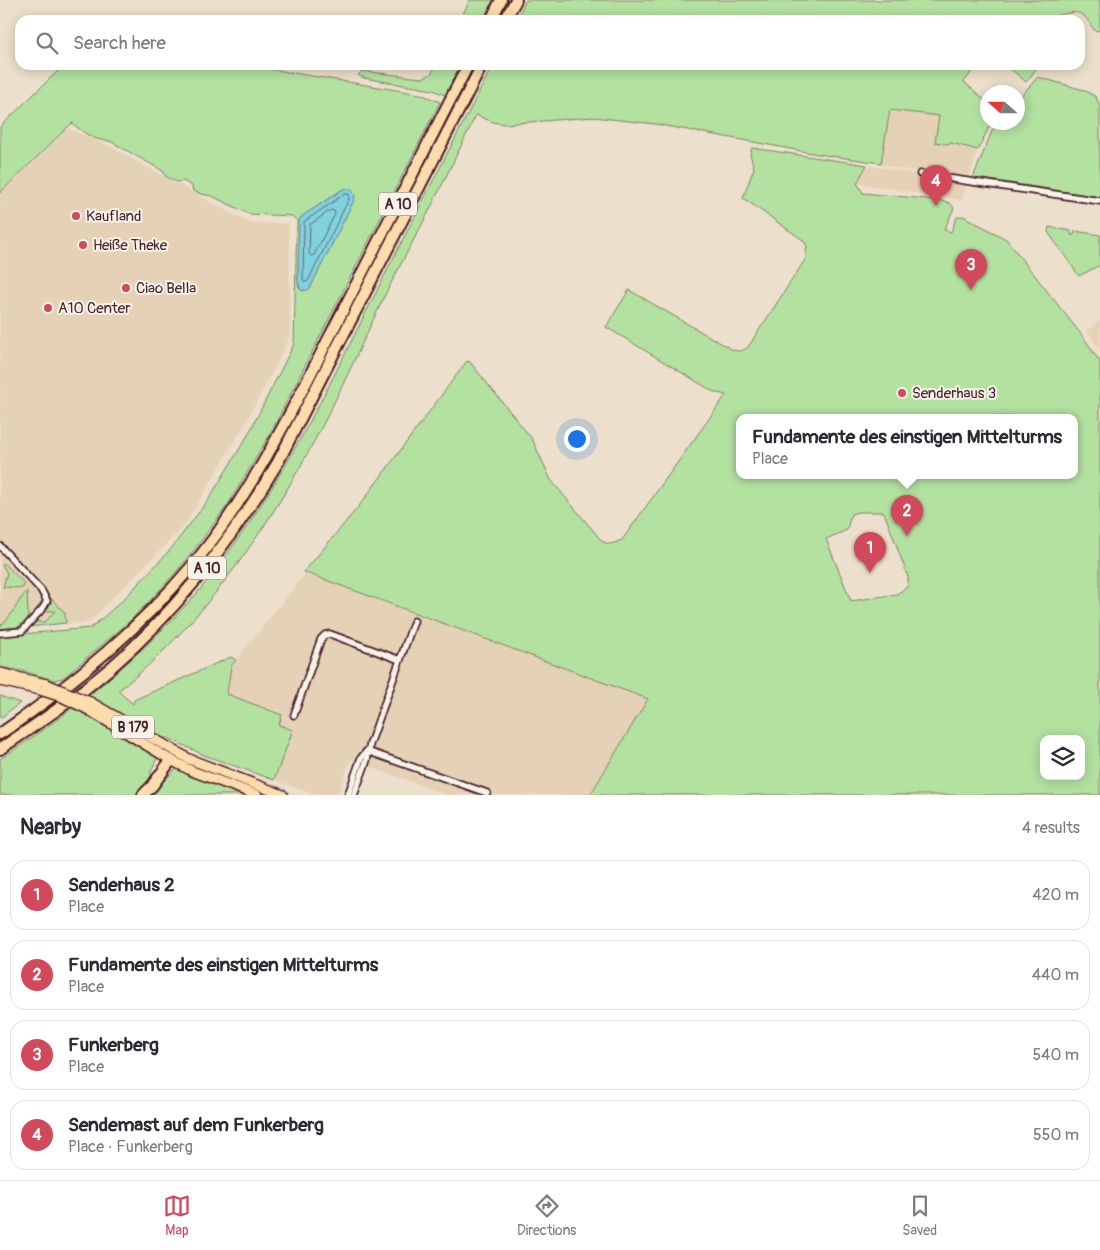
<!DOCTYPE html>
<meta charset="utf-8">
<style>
:root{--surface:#fff;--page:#f7f7f7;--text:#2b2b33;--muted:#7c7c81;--line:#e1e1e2;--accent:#d1495b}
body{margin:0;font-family:Pangolin,sans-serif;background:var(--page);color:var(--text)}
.controls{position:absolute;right:15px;bottom:15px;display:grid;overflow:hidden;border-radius:10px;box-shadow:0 2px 12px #0003}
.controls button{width:45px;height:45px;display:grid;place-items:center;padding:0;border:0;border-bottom:1px solid var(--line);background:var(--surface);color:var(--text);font:25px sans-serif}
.compass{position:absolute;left:980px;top:85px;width:45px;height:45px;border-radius:50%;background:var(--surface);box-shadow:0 2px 12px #0003;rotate:291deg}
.you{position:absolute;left:576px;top:438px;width:18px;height:18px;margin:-12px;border:4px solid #fff;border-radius:50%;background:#1a73e8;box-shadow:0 0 0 8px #1a73e833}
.badge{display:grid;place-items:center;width:32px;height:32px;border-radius:50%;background:var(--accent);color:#fff;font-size:16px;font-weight:700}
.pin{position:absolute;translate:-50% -41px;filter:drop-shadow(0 1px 2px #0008)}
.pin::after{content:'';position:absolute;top:26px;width:18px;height:15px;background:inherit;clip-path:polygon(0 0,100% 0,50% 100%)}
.popup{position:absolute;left:736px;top:414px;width:342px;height:65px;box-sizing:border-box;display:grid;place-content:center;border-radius:10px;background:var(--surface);filter:drop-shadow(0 1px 4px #0005);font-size:16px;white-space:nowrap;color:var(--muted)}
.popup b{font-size:19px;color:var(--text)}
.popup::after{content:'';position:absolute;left:50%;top:100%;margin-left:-10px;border:10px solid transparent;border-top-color:var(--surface)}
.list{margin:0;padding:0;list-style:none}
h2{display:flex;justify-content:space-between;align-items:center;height:65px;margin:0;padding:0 20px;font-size:21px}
h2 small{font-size:16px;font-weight:400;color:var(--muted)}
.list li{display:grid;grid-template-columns:32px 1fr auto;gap:15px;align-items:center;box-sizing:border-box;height:70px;margin:0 10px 10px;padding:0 10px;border:1px solid var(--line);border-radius:15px}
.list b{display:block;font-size:19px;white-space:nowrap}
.list p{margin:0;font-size:16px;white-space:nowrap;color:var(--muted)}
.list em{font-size:16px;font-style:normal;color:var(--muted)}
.icon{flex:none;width:28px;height:28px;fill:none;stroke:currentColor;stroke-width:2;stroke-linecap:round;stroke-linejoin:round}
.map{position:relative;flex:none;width:1100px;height:795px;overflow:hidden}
.search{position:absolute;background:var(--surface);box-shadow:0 2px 12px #0003;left:15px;right:15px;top:15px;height:55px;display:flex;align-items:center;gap:12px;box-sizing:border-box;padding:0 18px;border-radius:15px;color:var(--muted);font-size:19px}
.sheet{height:385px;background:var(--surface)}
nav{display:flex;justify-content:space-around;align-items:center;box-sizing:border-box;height:70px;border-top:1px solid var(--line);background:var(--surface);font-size:14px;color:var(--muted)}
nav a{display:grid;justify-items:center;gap:2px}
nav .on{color:var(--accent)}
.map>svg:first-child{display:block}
</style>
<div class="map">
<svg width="1100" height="795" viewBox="0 0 1100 795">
<rect width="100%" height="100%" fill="#ecdfcb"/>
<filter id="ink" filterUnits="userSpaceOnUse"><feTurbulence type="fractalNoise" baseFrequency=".02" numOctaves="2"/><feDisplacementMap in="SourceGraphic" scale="10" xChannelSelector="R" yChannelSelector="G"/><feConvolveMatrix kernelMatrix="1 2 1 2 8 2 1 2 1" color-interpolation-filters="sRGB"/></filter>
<g filter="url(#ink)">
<g fill="#e5d1b6">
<path d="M890,110l50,6 -4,26 9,2 6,-1 27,7 -10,30 -36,-7 -1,-3 -13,2 -35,-7 -2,-2z"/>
<path d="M68,129l39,16 140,77 42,2 1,113 -46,89 -60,100 -95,96 -89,7v-435z"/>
<path d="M867,165l16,3 84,15 -5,17 -105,-17z"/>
<path d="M1100,320v29l-13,-18z"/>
<path d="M306,573l342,126 -58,96h-142l-97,-35 -14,35h-20l-43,-15 18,-50 -13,-5 -52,-31 4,-28z"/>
</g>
<g fill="#b2e1a0" stroke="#7e8066" fill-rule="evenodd">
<path d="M470,0h23l-10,20h-23z"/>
<path d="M526,0h574v31l-6,-1c-3,-4 -6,-10 -10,-14 -10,-8 -27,0 -37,4h-531z"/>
<path d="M64,65h182l174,29 20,8 -170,332 -41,69 -41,55 -28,32 -30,31 -67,57 -9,2 -31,-9 -23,-4v-31l91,-8 31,-27 49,-52 38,-50 39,-64 46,-91 3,-123 -5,-5 -43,-2 -37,-18 -11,-2 -8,-3 -1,-5 -9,-5 -6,1 -12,-6 -2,-5 -53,-30c-16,0 -26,-8 -38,-18l-72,70v-66zM343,189l11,5v6l-44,88 -7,3 -4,-3 -1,-5 1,-63 2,-3z"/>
<path d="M437,65h23l-15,30 -12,-5 -69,-12 -6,-3 4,-4 60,7 9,-4z"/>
<path d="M493,65h484l-13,17 23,20 1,20 3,1 -13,27 -27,-7 -6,1 -10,-2 4,-26 -49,-6 -9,53 -63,-9 -163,-30 -62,-7 -89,7 -11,-2 -17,-7c-16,33 -32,66 -48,98 -15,28 -30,56 -44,84 -24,50 -46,101 -73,150 -47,88 -115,183 -193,244l15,13 1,-4 97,-43 5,3 -5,6 -4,28 55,21 -3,10 14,5 -19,50 -70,-25 -38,-18 -16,37 14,7 13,-13 71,27h-248v-36c78,-51 143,-104 204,-174 10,-11 18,-24 26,-35 53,-72 94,-154 134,-234 42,-84 86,-167 129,-251z"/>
<path d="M1006,65h25l6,3 -11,14z"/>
<path d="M1038,77l46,13 12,7 4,10v90l-116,-18 -9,2 -2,-3 19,-47 6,-8 20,-1v-23z"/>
<path d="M752,148l115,17 -10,18 6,10 74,7 13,3 4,5 -10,22 7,2 6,-15 6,-1 43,23 78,99 16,24v433h-510l58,-96 -344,-127 55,-66 108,-145 3,1 62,77 19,41 50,60c9,7 12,3 21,0l104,-145 -12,-3 -108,-65 23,-37 102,59c7,3 11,3 17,-2l57,-87 2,-14 -4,-6 -60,-42 11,-30 -4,-14zM740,417h334v58h-334zM858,512h26l24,65v9l-11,8 -46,7 -25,-62 21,-9 4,-16zM1044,739h37v37h-37z"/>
<path d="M1049,227l22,4v4h3l1,-4 25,4v30l-21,11 -31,-44z"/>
<path d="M4,563l20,20 -1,5 -20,-1 4,-14 -5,-9z"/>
<path d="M27,591l1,28 -10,8 -18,2v-3c13,-10 16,-23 27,-35z"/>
<path d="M48,595l17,18 1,10 -38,4 7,-5h10l10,-11h-11l5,-9z"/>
<path d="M0,696l20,7 -20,15z"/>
</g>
<path fill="#82d1df" stroke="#6c8a97" d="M345,188l7,2 3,7 -1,3 -44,88 -2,2h-7l-3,-7 1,-63 2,-3z"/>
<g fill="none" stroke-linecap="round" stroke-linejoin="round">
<g stroke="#606673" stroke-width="1">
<path d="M345,194h4v5l-41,82 -3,1 -2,-2 1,-58z"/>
<path d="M331,210l3,1 1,3 -21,41 -3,1 -2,-2 1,-29z"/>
</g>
<defs>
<g id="street">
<path d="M920,174l180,27"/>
<path d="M0,546l41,44 6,11 -4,7 -21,23 -22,2"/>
<path d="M294,715l27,-76 4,-4 5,-1 70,26"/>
<path d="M367,751l120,42"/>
<path d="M348,795l13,-37 6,-7"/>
<path d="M354,795l13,-35 3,-16 44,-123"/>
</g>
<g id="primary">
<path d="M0,673l46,11"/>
<path d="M0,681l40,9"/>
<path d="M90,702l99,57 94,36"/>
<path d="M87,709l84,51 21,11 65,24"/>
</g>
<g id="highway">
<path d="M491,20l10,-20"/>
<path d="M505,20l11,-20"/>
<path d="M0,734c70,-48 136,-102 191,-167 59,-70 99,-153 141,-235 45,-89 90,-178 136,-267"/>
<path d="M0,749c31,-21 61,-41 90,-64 77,-61 138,-139 188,-223l204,-397"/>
<path d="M143,795l9,-9 19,-26"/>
</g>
</defs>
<use href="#street" stroke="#4a1f2b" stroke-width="9"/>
<use href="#primary" stroke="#4a1f2b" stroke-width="12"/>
<use href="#highway" stroke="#4a1f2b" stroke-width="14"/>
<use href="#street" stroke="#f7f3e8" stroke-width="5.5"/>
<use href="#primary" stroke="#fcdcac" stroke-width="9"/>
<use href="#highway" stroke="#fcdcac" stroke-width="10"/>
<defs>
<g id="primary-bridge">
<path d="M46,684l44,18"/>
<path d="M40,690l22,7 25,12"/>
</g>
</defs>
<use href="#primary-bridge" stroke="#4a1f2b" stroke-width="12" stroke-linecap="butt"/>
<use href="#primary-bridge" stroke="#fcdcac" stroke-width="9"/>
</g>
</g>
<g fill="#d1495b" stroke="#f7f3e8" stroke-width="2">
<circle cx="76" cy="216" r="5"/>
<circle cx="83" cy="245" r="5"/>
<circle cx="126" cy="288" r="5"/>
<circle cx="48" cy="308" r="5"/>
<circle cx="902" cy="393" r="5"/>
</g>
<g text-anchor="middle" stroke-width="4" stroke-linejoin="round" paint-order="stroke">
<g fill="#f7f3e8" stroke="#7e5f64" stroke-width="1">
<rect x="379" y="192.5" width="38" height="23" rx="4"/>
<rect x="188" y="556.5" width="38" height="23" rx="4"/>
<rect x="112" y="715.5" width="42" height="23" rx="4"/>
</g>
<g font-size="14" font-weight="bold" fill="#4a1f2b">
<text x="398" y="209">A 10</text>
<text x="207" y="573">A 10</text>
<text x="133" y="732">B 179</text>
</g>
<g font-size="15" fill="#4a1f2b" stroke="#f7f3e8" text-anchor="start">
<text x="86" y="221">Kaufland</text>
<text x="93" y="250">Heiße Theke</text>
<text x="136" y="293">Ciao Bella</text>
<text x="58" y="313">A10 Center</text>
<text x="912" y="398">Senderhaus 3</text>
</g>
</g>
</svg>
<div class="controls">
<button><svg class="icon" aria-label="layers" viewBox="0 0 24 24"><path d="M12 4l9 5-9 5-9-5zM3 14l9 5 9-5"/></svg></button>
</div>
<svg class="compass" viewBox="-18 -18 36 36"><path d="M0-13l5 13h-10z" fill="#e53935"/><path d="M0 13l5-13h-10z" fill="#7c7c81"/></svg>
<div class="you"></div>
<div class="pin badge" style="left:870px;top:573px">1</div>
<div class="pin badge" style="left:907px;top:536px">2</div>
<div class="popup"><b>Fundamente des einstigen Mittelturms</b>Place</div>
<div class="pin badge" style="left:971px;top:290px">3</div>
<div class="pin badge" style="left:936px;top:206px">4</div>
<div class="search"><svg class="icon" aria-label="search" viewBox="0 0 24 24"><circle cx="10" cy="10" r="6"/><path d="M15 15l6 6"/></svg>Search here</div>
</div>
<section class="sheet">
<h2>Nearby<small>4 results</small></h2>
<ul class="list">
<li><span class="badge">1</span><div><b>Senderhaus 2</b><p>Place</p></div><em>420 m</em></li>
<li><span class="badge">2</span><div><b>Fundamente des einstigen Mittelturms</b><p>Place</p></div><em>440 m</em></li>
<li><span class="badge">3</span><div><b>Funkerberg</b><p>Place</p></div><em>540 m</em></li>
<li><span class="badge">4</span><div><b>Sendemast auf dem Funkerberg</b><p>Place · Funkerberg</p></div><em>550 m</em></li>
</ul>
</section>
<nav>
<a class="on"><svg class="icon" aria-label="map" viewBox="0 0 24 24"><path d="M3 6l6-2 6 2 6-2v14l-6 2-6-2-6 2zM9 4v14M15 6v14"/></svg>Map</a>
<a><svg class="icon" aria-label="directions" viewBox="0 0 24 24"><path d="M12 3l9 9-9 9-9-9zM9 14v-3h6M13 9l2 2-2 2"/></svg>Directions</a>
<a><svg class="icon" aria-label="saved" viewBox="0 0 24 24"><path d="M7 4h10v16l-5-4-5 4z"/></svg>Saved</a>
</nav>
